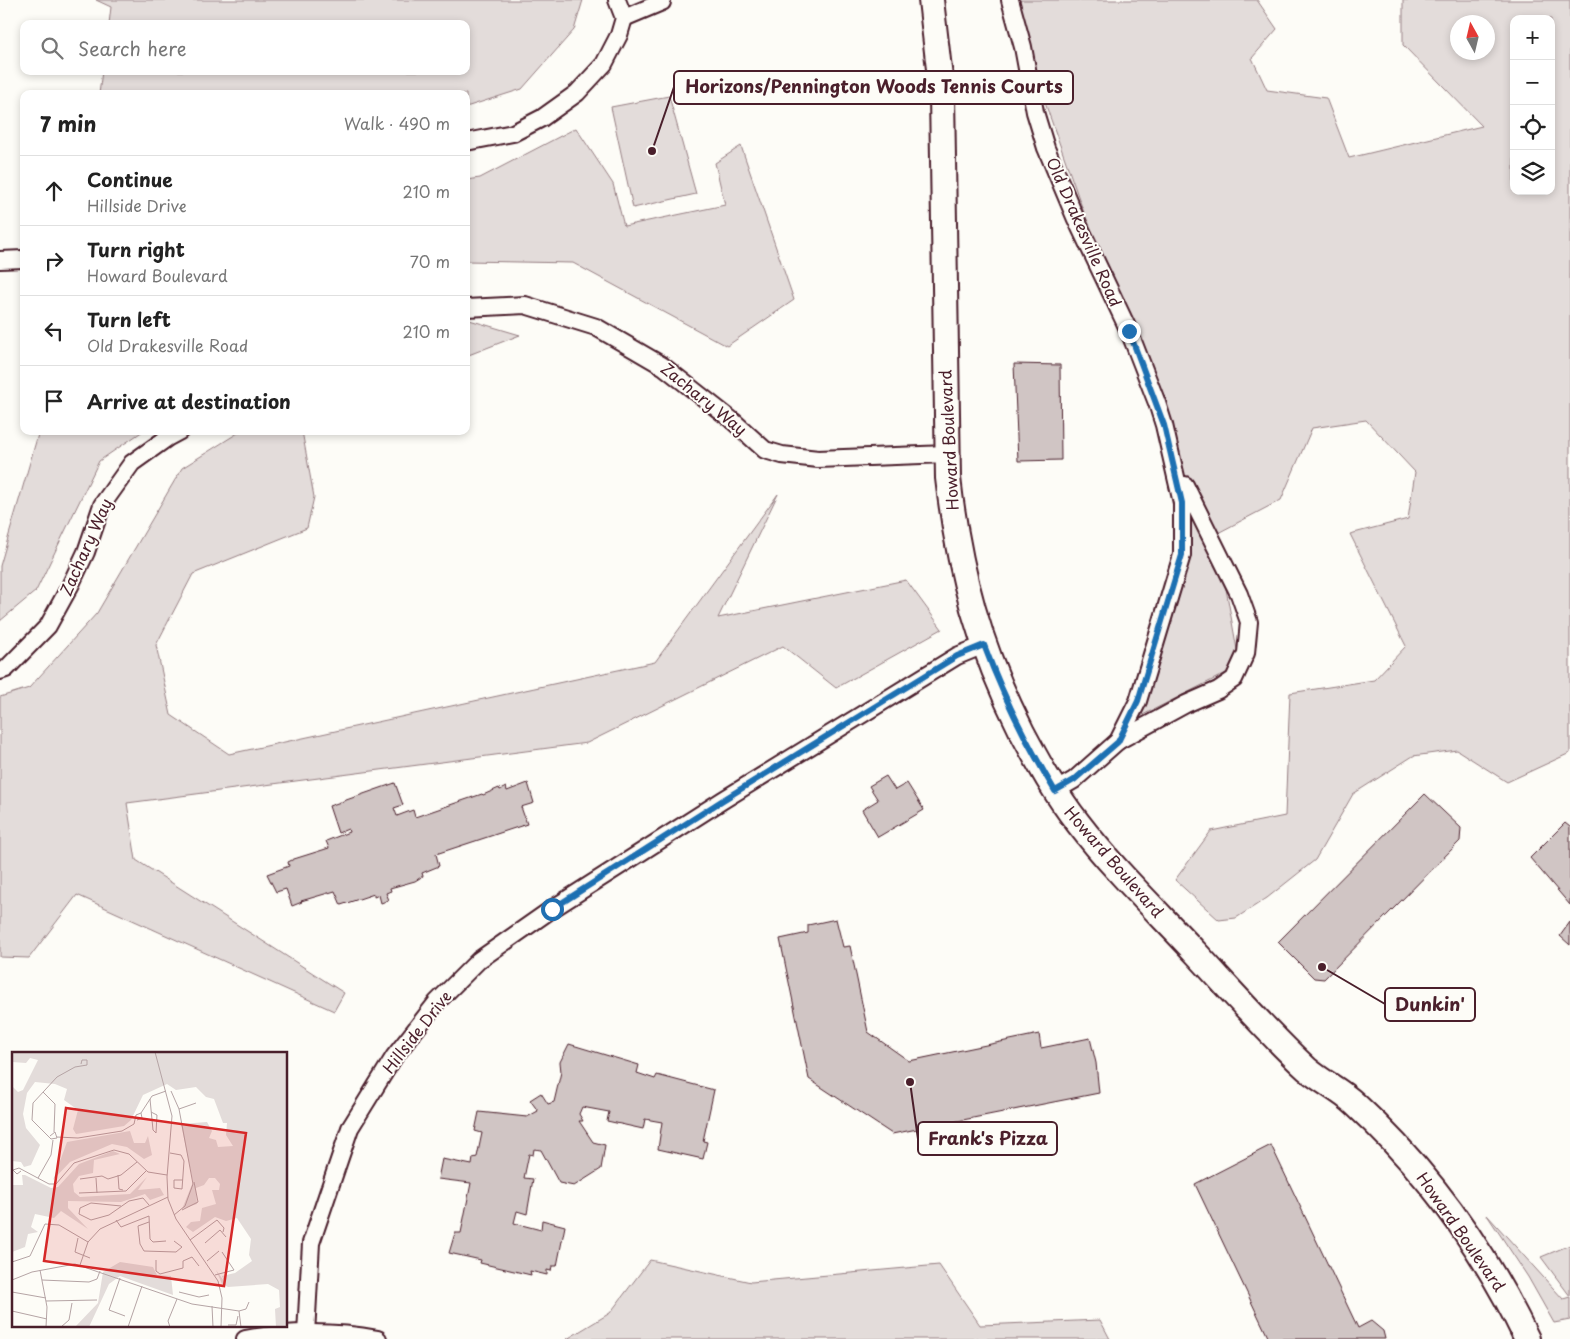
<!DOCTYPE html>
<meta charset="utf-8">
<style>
:root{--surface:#fff;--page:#f2f2f2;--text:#222;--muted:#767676;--line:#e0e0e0}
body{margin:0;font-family:"Playpen Sans",sans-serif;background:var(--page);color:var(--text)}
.controls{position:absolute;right:15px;top:15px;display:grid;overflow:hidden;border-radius:10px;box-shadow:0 2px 8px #0003}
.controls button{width:45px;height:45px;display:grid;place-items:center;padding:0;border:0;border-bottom:1px solid var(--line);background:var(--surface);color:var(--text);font:25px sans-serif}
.compass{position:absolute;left:1450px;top:15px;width:45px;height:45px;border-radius:50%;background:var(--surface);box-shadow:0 2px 8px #0003;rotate:352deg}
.stop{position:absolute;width:15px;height:15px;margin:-11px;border:4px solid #1f6fb2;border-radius:50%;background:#fff}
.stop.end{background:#1f6fb2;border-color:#fff;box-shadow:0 1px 5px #0008}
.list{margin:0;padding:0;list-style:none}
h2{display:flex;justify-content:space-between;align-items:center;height:65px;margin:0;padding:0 20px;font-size:21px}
h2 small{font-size:16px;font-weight:400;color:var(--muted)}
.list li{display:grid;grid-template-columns:32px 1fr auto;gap:15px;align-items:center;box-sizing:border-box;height:70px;padding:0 20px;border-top:1px solid var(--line)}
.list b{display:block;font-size:19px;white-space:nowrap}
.list p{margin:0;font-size:16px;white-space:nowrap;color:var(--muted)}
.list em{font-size:16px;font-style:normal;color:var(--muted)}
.icon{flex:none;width:28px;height:28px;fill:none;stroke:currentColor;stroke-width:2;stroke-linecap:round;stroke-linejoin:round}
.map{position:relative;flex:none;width:1570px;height:1339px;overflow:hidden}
.search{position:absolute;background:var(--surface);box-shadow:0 2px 8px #0003;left:20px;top:20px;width:450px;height:55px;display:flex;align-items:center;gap:12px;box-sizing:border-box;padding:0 18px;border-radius:10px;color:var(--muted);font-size:19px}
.panel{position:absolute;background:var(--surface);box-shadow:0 2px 8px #0003;left:20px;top:90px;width:450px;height:345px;border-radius:10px}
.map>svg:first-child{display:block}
</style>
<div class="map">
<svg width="1570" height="1339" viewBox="0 0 1570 1339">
<rect width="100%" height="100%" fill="#fdfcf7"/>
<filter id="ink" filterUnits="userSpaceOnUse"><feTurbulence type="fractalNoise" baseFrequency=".02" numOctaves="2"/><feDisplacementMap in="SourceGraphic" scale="10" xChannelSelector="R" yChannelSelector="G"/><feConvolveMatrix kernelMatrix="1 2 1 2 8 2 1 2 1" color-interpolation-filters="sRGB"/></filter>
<g filter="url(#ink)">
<g fill="#e3dcda" stroke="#967e82" fill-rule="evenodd">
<path d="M96,0h487l-9,30 -52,59 -56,18v-13h-367l3,-23h364v-47h-357l2,-17z"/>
<path d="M1014,0h243l20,29 -25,29 15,32 59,8 23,60 133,-32 -79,-81v-45h167v753l-63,29 -50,-32 -44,6 -60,38 -38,66 -48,38 -31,20 -17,2 -44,-40 36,-49 74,-15 5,-123 84,-13 32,-34 -56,-112 58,-15 7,-47 -49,-52 -54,8 -31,72 -65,34 24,132 -121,61 61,-161v-82l-171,-483zM1514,19h37v172h-37zM1458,22h30v30h-30z"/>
<path d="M669,96l27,98 -63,14 -22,-101z"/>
<path d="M576,128l37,56 11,42 101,-21 -10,-42 26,-17 53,154 -67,46 -154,-83 -107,-2v-81l14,-2z"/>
<path d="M466,319l54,16 -54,21z"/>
<path d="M39,431h104l-44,30 -63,130 -36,30v-55z"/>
<path d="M241,431h61l12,66 -7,31 -114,46 -37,71 15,70 58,39 426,-92 123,-168 -60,124 188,-38 36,49 -106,59 -53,-42 -196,97 -460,60 9,57 208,133 -10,18 -257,-116 -48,63 -29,-1v-260l29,-9 68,-75 85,-145z"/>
<path d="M1487,1215l76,84 7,-2v23l-16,3 -26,-46z"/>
<path d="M1570,1245v51l-29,-39z"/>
<path d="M650,1260l101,22 188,-17 41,60 120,-5 10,19h-543l43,-26z"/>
</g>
<g fill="#d0c5c4" stroke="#4a1f2b">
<path d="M1014,364l46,1 1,95 -43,1z"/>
<path d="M886,776l9,14 12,-7 17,27 -46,27 -16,-27 16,-10 -9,-14z"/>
<path d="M395,783l8,22 -9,3 3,8 16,-6 2,7 67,-23 1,1 16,-7 1,2 6,-3 1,4 21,-8 6,20 -13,4 6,17 -91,30 3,12 -17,7 1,3 -8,5 -25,7 1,3 -5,2 3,7 -8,3 -2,-8 -5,2v-3l-33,11 -6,-14 -34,10 1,1 -10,4 -6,-17 -10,3 -9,-18 22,-8 -1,-4 6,-3 35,-11 -3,-7 23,-9 -1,-3 -10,4 -9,-27z"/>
<path d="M1425,794l36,34 -1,13 -136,138 -10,-1 -36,-36z"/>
<path d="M1565,823l5,4v78l-40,-47z"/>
<path d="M836,919l7,28 7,-1 18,86 41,29 130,-27 2,14 49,-10 6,25 3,30 -207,41 -83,-55 -29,-140 28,-6v-8z"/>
<path d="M1570,922v23l-10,-9z"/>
<path d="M569,1044l70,21 -2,8 18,6 2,-4 57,15 -11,51 4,1 -4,17 -45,-10 4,-27 -17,-3 -2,10 -36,-8 2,-9 -27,-5 -3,7 4,7h-4l14,21 12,3 -4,24 -27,17 -15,-3 -18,-33 -7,-1 -1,6 -4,-1 -5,24 9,1 -6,35 -10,-3 -3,12 27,7 1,-10 23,6 -8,40h-5l-1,5 -4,-1v5l-17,-4 1,4 -51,-12 1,-3 -32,-7 6,-20h6l10,-50 -33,-4 4,-20 30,6 1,-7 4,-1 5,-24 -7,-2 4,-19 48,5 11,-6 -8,-11 11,-7 7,11 6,-2 7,-30 -1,-10z"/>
<path d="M1271,1145l87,183 13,-7 12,10 2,8h-116l-74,-155z"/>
</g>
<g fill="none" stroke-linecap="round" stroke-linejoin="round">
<defs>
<g id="street">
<path d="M1010,0l13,47 12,65 11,36 29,69 54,114 28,72 7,22 18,78v52l-44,146 -20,40 -44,39 -19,11"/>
<path d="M624,18l38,-16v-2"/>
<path d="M466,142l47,-9 29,-15 35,-25 27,-29 15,-29 5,-17 -7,-18"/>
<path d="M0,260l24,-1"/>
<path d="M466,308l59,-3 71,22 67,39 70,55 32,29 17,5 36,4 129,-5"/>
<path d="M0,671l6,-2 42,-43 22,-40 16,-34 16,-47 30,-42 35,-25 13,-7"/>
<path d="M1118,741l68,-37 32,-14 16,-11 12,-26 3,-31 -10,-28 -54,-109"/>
<path d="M306,1334l5,-91 39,-115 44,-71 43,-55 42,-42 73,-51 171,-109 234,-144 27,-11"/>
<path d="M245,1339c43,-8 91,-8 133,0"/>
</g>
<path id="secondary" d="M931,0l11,95 6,383c11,95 31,169 74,254 17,32 34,63 56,91 36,47 78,87 118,130 37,40 72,80 111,116 15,13 33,21 48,35 72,66 130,147 172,235"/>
</defs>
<use href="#street" stroke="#4a1f2b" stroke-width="20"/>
<use href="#secondary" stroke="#4a1f2b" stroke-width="28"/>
<use href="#street" stroke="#fdfcf7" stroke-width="16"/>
<use href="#secondary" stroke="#fdfcf7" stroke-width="24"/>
</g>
</g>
<g fill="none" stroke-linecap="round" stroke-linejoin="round" filter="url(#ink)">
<path stroke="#1f6fb2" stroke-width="6" d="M552,909l171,-109 234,-144 27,-11c19,51 43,99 71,146l19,-11 44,-38 20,-41 44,-146v-52l-18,-78 -35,-94"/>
</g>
<g text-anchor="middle" stroke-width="4" stroke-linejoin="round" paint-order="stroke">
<g font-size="16" fill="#4a1f2b" stroke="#fdfcf7">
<text transform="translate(1084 232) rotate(66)" y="6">Old Drakesville Road</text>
<text transform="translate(704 399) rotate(39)" y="6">Zachary Way</text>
<text transform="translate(949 440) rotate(-93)" y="6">Howard Boulevard</text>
<text transform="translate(86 547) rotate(-66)" y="6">Zachary Way</text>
<text transform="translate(1114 862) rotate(49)" y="6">Howard Boulevard</text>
<text transform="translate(417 1032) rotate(-52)" y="6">Hillside Drive</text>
<text transform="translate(1461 1232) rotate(55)" y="6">Howard Boulevard</text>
</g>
</g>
<g transform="translate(12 1052)">
<rect width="275" height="275" fill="#fdfcf7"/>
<path d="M0,0h275v275h-11l-1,-18 5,-2 -1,-17 -11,-6 -40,3 -6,-3 -6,-14 8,11 -2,-5 13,-3 17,-12 -3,-6 2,-16 -14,-21 -11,3 -11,-4 -22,15 -7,-5 5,-5 9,-1 2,-13 14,-4 -4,-14h7l1,-6 -5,-6h-6l-5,7 -8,3 1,16 -15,5 11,-27 -12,-58 26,-2 5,9 -3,7 7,2 2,7 15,-1 -7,-11 1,-12h-4l-9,-24 -8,-2 -10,-10 -20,3 -9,-6 -24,11 -12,25 -7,6 -48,8 -3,-5 5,-19 -14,-10 3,-11 -12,-5 -20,-2 -8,11 -4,21 3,14 14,17 -9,20 -7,2 -3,-5 -9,-1v-75l6,6 5,-2 15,-30 -8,-2 -4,5 -14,-1zM118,79l4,12h11l3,-7 4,19 -8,4 -17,-12 -15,-3 -42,18 -17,18 14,-38zM101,99l7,3 -26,6 -1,13 -14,3 -6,8 1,8 6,5 50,-3 17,-17 -9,13 22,-2 4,7 -14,5 -5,-6 -24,8 -53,-1v7l20,21 -27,-18 -7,7 -19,-4 -4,13 7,5 -10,2 -3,13 -13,5v-67h11l-1,-10h3l26,13 7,-1 21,-23zM108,210l33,5 4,8 14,1 2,19 -53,-19 -11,8 -20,43h-14l23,-24 5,-31z" fill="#e3dcda"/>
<path fill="none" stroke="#b5a4a5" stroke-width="1" d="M143,0l17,64 -5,61 1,22 8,20 42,62 4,17 -1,29M159,39l8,18 14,75 -8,22 -11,9M31,40l12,12 -1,28M138,47l3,31 3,3 1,-18 -6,-3M167,57l17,-6M125,68l5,-2 -1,-5 11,-17 14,-5M38,84l5,-4 2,6 -6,1 -19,-19 1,-17 24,-26 18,-10 12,-2v-5h-5l-1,4M45,85l21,1 44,-7 12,-7 2,-9 5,-2M158,101l11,2 3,6 -2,28 -8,-1v-8h9M9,119l-4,3 -4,-4 6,-2 30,16h7l18,-21 40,-13 15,4 19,18 19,3M106,123l1,14 4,1M26,126l13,-23 2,-15M84,126l1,15M68,127l22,-3 6,3 13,-4 16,-13M67,141l47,-2 20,-20M109,154l-30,-3 -11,5 -1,6 12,6 18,-5 20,-14 14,-3 6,7M170,158l16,-8 -4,-20M104,168l5,7 28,-11 1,23 3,3 13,-1M137,170l-11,4 2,18 4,7 32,1 6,-5 -8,-6M66,186l-3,14 15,6M178,188l27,-20 7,8 -1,4M193,191l15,-13 6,7M144,208v11l4,3 23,-6v-7l9,-4 7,9M195,209l12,-10M0,210l18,-6 15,-32 14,1 29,17M68,213l8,-23 12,-13 68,-32M28,218l7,37 -1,20M203,223l19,-5 -12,-18M108,226l-11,32 16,6M0,228l20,-8 43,-8 117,40 47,7 7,-2 3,-7M30,228l47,2 8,-3 3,-8M0,240l34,6M167,240l20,5 10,-2M34,249l51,-1M200,254l1,21M0,259l35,8M227,259l2,16M216,273h8l2,-9M49,275l8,-7 3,-17M116,275l14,-41M158,275l-2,-6 9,-22"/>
<path fill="#d62828" fill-opacity="0.15" stroke="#d62828" stroke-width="2.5" d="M54,56l180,25 -22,153 -180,-25z"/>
<rect width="275" height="275" fill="none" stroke="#4a1f2b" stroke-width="2.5"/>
</g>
<path fill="none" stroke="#4a1f2b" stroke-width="2" d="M652 151L674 87M1322 967L1385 1004M910 1082L918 1139"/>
<g fill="#4a1f2b" stroke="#fdfcf7" stroke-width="2">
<circle cx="652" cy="151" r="5"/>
<circle cx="1322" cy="967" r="5"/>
<circle cx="910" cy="1082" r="5"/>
</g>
<g fill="#fdfcf7" stroke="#4a1f2b" stroke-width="2">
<rect x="674" y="71" width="399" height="33" rx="5"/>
<rect x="1385" y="988" width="90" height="33" rx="5"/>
<rect x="918" y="1122" width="139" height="33" rx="5"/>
</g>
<g font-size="18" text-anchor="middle" font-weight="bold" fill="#4a1f2b">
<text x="874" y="93">Horizons/Pennington Woods Tennis Courts</text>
<text x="1430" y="1011">Dunkin'</text>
<text x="988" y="1145">Frank's Pizza</text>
</g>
</svg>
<div class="controls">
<button>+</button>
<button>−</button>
<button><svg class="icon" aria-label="locate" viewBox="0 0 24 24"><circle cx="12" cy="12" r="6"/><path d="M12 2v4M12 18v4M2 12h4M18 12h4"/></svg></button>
<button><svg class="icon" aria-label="layers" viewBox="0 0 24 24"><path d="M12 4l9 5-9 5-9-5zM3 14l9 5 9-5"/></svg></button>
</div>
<svg class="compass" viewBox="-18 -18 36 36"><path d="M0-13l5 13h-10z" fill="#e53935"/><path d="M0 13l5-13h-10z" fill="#767676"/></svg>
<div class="stop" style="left:552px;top:909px"></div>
<div class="stop end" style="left:1129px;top:331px"></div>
<div class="search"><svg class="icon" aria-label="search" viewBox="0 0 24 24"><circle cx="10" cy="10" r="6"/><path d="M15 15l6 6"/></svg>Search here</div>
<section class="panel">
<h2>7 min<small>Walk · 490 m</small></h2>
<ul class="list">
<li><svg class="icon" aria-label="ahead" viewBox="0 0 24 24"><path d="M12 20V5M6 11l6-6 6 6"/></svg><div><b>Continue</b><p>Hillside Drive</p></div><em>210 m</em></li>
<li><svg class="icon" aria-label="right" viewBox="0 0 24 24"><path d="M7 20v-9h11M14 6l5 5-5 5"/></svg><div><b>Turn right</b><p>Howard Boulevard</p></div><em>70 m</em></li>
<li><svg class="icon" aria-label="left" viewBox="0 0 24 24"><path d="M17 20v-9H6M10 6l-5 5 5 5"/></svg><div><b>Turn left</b><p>Old Drakesville Road</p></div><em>210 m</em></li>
<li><svg class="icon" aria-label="arrive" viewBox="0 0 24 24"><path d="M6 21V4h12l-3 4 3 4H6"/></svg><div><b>Arrive at destination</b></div></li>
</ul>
</section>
</div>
